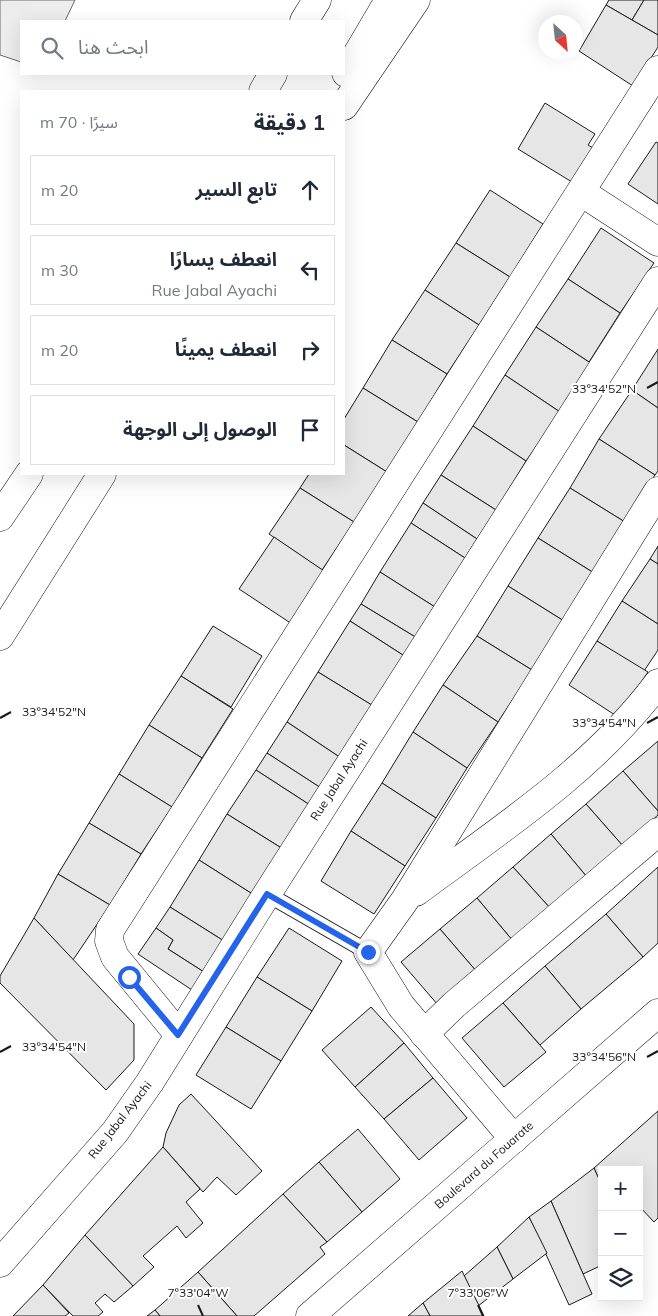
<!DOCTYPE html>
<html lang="ar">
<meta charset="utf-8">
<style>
:root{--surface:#fff;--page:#f6f6f7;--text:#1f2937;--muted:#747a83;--line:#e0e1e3}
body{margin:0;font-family:Mulish,"Noto Sans Arabic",sans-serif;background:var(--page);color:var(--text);direction:rtl}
.controls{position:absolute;right:15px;bottom:15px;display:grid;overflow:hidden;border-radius:0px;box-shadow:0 5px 20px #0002}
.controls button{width:45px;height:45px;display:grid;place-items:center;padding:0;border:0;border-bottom:1px solid var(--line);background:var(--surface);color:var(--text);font:25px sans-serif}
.compass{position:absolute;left:538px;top:15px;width:45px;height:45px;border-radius:50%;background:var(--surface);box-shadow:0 5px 20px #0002;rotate:153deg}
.stop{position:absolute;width:15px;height:15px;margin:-11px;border:4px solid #2563eb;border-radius:50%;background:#fff}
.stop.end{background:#2563eb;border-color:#fff;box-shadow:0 1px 5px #0008}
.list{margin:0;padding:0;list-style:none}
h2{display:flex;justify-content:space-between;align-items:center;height:65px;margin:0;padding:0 20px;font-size:21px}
h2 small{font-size:16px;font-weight:400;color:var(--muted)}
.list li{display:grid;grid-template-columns:32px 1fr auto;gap:15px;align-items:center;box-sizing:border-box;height:70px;margin:0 10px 10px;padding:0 10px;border:1px solid var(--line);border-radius:0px}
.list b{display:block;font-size:19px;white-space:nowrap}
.list p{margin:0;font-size:16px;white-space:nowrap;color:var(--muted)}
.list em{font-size:16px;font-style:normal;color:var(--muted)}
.icon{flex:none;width:28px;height:28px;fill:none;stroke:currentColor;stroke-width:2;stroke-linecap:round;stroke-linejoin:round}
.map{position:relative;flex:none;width:658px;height:1316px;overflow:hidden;direction:ltr}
.search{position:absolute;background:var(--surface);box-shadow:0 5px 20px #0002;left:20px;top:20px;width:325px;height:55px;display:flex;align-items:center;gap:12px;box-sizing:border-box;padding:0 18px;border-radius:0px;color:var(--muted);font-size:19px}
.panel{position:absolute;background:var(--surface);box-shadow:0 5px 20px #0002;left:20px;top:90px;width:325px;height:385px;border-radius:0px;direction:rtl}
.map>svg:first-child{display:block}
</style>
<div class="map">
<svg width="658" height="1316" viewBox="0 0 658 1316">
<rect width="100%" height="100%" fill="#fff"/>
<path fill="#ededed" stroke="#6a6a6a" d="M0,0h75l-10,21h-44v41l-21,-7z"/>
<g fill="#e6e6e6" stroke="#1a1a1a">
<path d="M609,0h35l-12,20 -26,-15z"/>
<path d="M644,0h14v35l-26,-15z"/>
<path d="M606,5l52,30v12l-25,39 -54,-35z"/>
<path d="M545,103l50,31 -7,11 5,3 -21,34 -54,-33z"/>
<path d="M656,142l2,1v61l-30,-20z"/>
<path d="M490,190l53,34 -33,53 -54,-34z"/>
<path d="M601,228l53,35 -34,50 -52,-34z"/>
<path d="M456,243l54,34 -31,48 -54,-35z"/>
<path d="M568,279l52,34 -31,49 -53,-35z"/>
<path d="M425,290l54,35 -32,49 -55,-34z"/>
<path d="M536,327l56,37 -32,48 -55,-37z"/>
<path d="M392,340l55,34 -29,48 -55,-34z"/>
<path d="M658,349v59l-26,-18z"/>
<path d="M505,375l55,37 -34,49 -53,-35z"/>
<path d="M363,388l55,34 -31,50 -43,-27v-26z"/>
<path d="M632,390l26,18v63l-3,4 -56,-36z"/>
<path d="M473,426l53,35 -30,49 -55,-35z"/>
<path d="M599,439l56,36 -30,47 -55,-34z"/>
<path d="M344,445l43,27 -33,50 -54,-34 9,-14h35z"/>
<path d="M441,475l55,35 -19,29 -54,-36z"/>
<path d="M300,488l54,34 -32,48 -53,-36z"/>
<path d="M570,488l55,34 -31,51 -56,-35z"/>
<path d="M423,503l54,36 -12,19 -54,-35z"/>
<path d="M411,523l54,35 -30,49 -55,-35z"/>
<path d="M274,537l53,36 -35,51 -53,-35z"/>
<path d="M538,538l56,35 -30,48 -56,-35z"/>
<path d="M658,546v18l-8,-5z"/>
<path d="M650,559l8,5v60l-36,-23z"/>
<path d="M380,572l55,35 -18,31 -56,-34z"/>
<path d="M508,586l56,35 -32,49 -55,-34z"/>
<path d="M622,601l36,23v26l-14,21 -47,-30z"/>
<path d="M361,604l56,34 -11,19 -56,-36z"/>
<path d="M350,621l56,36 -31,50 -57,-35z"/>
<path d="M213,626l49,30 -31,51 -50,-31z"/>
<path d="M477,636l55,34 -34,52 -55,-37z"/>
<path d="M597,641l51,31 -30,45 -49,-32z"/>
<path d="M318,672l57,35 -34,51 -54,-36z"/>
<path d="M181,676l52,33 -31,49 -53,-33z"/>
<path d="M443,685l55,37 -31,46 -54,-36z"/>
<path d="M287,722l54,36 -20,30 -54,-35z"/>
<path d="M149,725l53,33 -30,49 -53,-33z"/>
<path d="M413,732l54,36 -31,50 -54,-35z"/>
<path d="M658,741v70l-35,-40z"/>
<path d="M267,753l54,35 -11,17 -54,-35z"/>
<path d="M256,770l54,35 -27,44 -56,-35z"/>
<path d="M623,771l35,40v4l-35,31 -37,-42z"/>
<path d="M119,774l53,33 -31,47 -52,-31z"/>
<path d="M382,783l54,35 -31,48 -54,-35z"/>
<path d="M586,804l37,42 -36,31 -36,-43z"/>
<path d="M227,814l56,35 -29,46 -55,-35z"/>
<path d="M89,823l52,31 -31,51 -52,-31z"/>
<path d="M351,831l54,35 -31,48 -53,-33z"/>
<path d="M551,834l36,43 -37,31 -37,-41z"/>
<path d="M199,860l55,35 -30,46 -54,-34z"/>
<path d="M513,867l37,41 -37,33 -36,-43z"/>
<path d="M658,867v76l-15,14 -37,-43z"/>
<path d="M58,874l52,31 -37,55 -39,-42z"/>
<path d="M477,898l36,43 -36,31 -37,-43z"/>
<path d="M170,907l54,34 -20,31 -36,-23 5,-9 -17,-12z"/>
<path d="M606,914l37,43 -62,52 -36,-43z"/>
<path d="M34,918l100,106v36l-28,30 -106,-107v-7z"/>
<path d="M156,928l17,12 -5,9 36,23 -12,18 -54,-36z"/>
<path d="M289,928l53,33 -30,50 -55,-34z"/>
<path d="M440,929l37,43 -39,33 -37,-43z"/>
<path d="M545,966l36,43 -41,36 -37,-42z"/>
<path d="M257,977l55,34 -31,50 -55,-34z"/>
<path d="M503,1003l43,49 -42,35 -42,-49z"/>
<path d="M371,1007l33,36 -49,44 -33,-37z"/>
<path d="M226,1027l55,34 -30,48 -55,-34z"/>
<path d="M404,1043l29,35 -49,41 -29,-32z"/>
<path d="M433,1078l34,40 -48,42 -35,-41z"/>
<path d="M191,1094l71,77 -26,24 -19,-18 -14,15 -40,-45 3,-14 13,-28z"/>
<path d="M658,1111v107l-4,4 -15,-16v-36h-37v16l-8,-18z"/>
<path d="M358,1129l42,50 -38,33 -43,-50z"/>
<path d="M163,1147l37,42 -14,13 17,21 -17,15 -9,-12 -34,30 11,11 -21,19 -48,-51z"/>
<path d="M319,1162l43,50 -35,30 -44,-48z"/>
<path d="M594,1168l8,18v79l-19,9 -32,-73z"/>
<path d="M283,1194l44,48 -7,5 5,7 -71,62h-17l-39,-44z"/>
<path d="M551,1201l41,93 -23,11 -40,-88z"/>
<path d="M529,1217l18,36 -34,26 -16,-32z"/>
<path d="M85,1235l48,51 -19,16 -9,-8 -10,9 8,9 -5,4h-25l-30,-31z"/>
<path d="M497,1247l16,32 -35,27 -14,-30z"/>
<path d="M462,1271l22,45h-54l-7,-13z"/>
<path d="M198,1272l39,44h-77l-5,-6z"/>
<path d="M43,1285l26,28 -4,3h-52z"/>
<path d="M423,1303l7,13h-22z"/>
<path d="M155,1310l5,6h-13z"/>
</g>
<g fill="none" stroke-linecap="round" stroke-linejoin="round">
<defs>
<path id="service" d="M267,894l101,58"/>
<g id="minor">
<path d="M581,192l77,50"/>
<path d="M416,892c85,-63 178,-123 242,-209"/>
<path d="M424,1034l30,-29 204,-173"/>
<path d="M179,1035l-64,-78 -6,-16 1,-11 548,-860"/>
<path d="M514,1139l-113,-133 -33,-54 37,-52 253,-409"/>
<path d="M0,1263l115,-131 35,-50 117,-188 391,-613"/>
</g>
<path id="tertiary" d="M310,1316l348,-303"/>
<g id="trunk">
<path d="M304,21l13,-21"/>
<path d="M346,73l43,-73"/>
<path d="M263,91l10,-17"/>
<path d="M344,106l72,-106"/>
<path d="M0,517l29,-43"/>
<path d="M0,636l102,-162"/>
</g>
</defs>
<use href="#service" stroke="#1a1a1a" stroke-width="17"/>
<use href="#minor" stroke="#1a1a1a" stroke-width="29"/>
<use href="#tertiary" stroke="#1a1a1a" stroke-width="29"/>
<use href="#trunk" stroke="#1a1a1a" stroke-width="29"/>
<use href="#service" stroke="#fff" stroke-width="15"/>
<use href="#minor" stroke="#fff" stroke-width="28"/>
<use href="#tertiary" stroke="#fff" stroke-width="28"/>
<use href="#trunk" stroke="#fff" stroke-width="28"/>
</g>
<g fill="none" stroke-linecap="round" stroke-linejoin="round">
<path stroke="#2563eb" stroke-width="6" d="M129,977l49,58 89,-141 101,58"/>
</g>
<path fill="none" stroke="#1a1a1a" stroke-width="2" d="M647,388l11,-6M0,718l11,-6M647,723l11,-6M0,1052l11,-6M647,1057l11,-6M198,1305l5,11M478,1305l5,11"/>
<g text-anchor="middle" stroke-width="4" stroke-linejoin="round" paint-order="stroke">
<g font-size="12" fill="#1a1a1a" stroke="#fff">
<text transform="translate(339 780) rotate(-57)" y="4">Rue Jabal Ayachi</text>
<text transform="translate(120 1120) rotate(-52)" y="4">Rue Jabal Ayachi</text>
<text transform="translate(484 1165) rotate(-41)" y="4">Boulevard du Fouarate</text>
</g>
</g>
<g font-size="12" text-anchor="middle" fill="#1a1a1a" stroke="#fff" stroke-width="4" stroke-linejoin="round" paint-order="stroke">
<text x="604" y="393">33°34'52"N</text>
<text x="54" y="716">33°34'52"N</text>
<text x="604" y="727">33°34'54"N</text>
<text x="54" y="1051">33°34'54"N</text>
<text x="604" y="1061">33°34'56"N</text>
<text x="198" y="1297">7°33'04"W</text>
<text x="478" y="1297">7°33'06"W</text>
</g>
</svg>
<div class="controls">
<button>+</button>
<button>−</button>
<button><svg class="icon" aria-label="layers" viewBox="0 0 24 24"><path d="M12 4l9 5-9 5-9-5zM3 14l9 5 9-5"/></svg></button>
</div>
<svg class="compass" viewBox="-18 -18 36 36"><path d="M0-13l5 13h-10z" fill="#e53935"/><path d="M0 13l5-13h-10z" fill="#747a83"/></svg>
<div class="stop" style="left:129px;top:977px"></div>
<div class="stop end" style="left:368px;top:952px"></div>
<div class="search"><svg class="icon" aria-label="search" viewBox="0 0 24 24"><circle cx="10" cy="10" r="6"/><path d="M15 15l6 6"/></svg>ابحث هنا</div>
<section class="panel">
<h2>1 دقيقة<small>سيرًا · 70 m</small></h2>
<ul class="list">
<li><svg class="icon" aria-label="ahead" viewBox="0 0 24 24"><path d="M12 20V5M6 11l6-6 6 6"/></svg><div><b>تابع السير</b></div><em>20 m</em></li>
<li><svg class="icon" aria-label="left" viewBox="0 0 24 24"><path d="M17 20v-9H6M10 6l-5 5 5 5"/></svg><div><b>انعطف يسارًا</b><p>Rue Jabal Ayachi</p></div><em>30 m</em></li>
<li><svg class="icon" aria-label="right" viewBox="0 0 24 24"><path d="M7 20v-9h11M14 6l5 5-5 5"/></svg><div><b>انعطف يمينًا</b></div><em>20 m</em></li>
<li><svg class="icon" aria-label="arrive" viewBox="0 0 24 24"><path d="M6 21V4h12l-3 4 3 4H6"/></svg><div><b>الوصول إلى الوجهة</b></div></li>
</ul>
</section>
</div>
